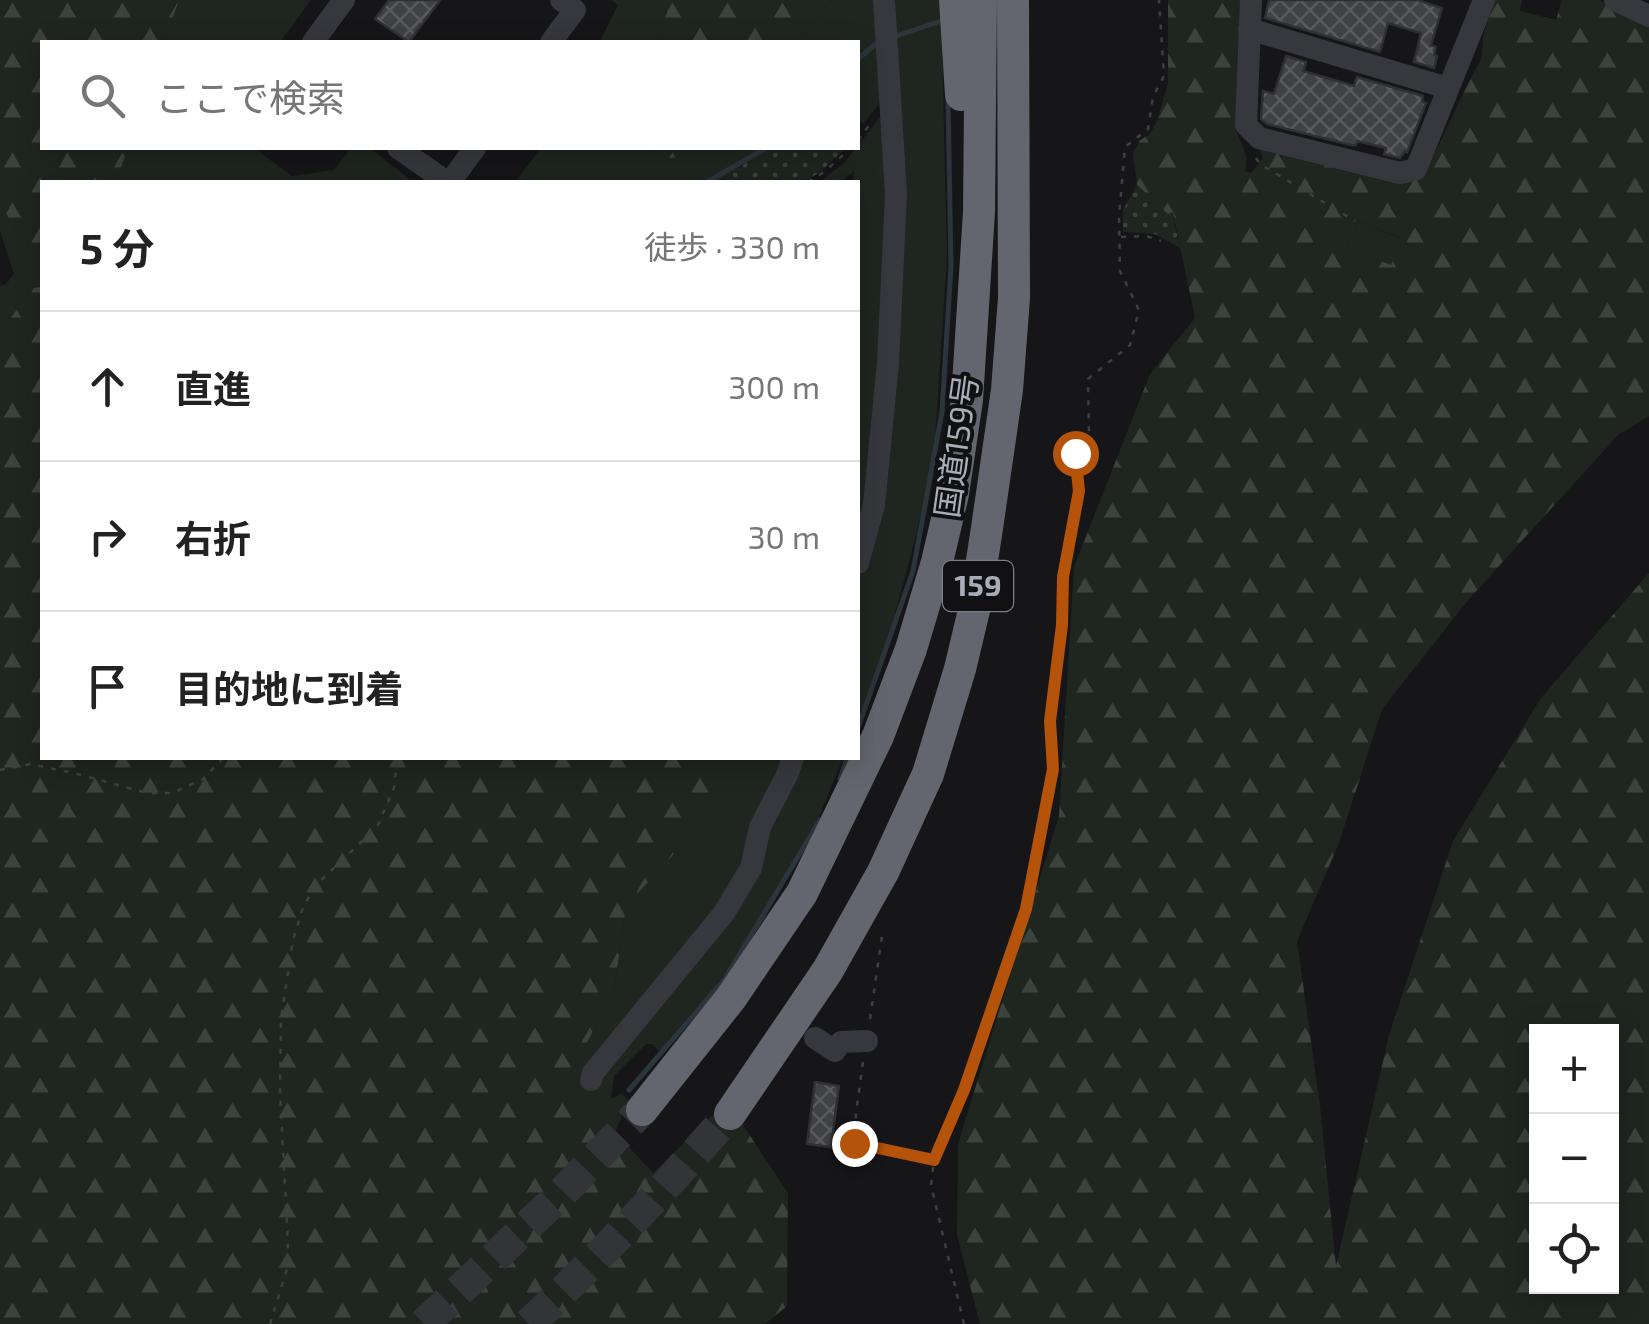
<!DOCTYPE html>
<html lang="ja">
<meta charset="utf-8">
<style>
:root{--surface:#fff;--page:#f6f6f6;--text:#222;--muted:#767676;--line:#e0e0e0}
body{margin:0;font-family:"Exo 2","Noto Sans JP",sans-serif;background:var(--page);color:var(--text)}
.controls{position:absolute;right:30px;bottom:30px;display:grid;overflow:hidden;border-radius:0px;box-shadow:0 5px 25px #0003}
.controls button{width:90px;height:90px;display:grid;place-items:center;padding:0;border:0;border-bottom:2px solid var(--line);background:var(--surface);color:var(--text);font:50px sans-serif}
.stop{position:absolute;width:30px;height:30px;margin:-22px;border:8px solid #b45309;border-radius:50%;background:#fff}
.stop.end{background:#b45309;border-color:#fff;box-shadow:0 2px 10px #0008}
.list{margin:0;padding:0;list-style:none}
h2{display:flex;justify-content:space-between;align-items:center;height:130px;margin:0;padding:0 40px;font-size:42px}
h2 small{font-size:32px;font-weight:400;color:var(--muted)}
.list li{display:grid;grid-template-columns:65px 1fr auto;gap:30px;align-items:center;box-sizing:border-box;height:150px;padding:0 40px;border-top:2px solid var(--line)}
.list b{display:block;font-size:38px;white-space:nowrap}
.list em{font-size:32px;font-style:normal;color:var(--muted)}
.icon{flex:none;width:55px;height:55px;fill:none;stroke:currentColor;stroke-width:2;stroke-linecap:round;stroke-linejoin:round}
.map{position:relative;flex:none;width:1649px;height:1324px;overflow:hidden}
.search{position:absolute;background:var(--surface);box-shadow:0 5px 25px #0003;left:40px;top:40px;width:820px;height:110px;display:flex;align-items:center;gap:25px;box-sizing:border-box;padding:0 35px;border-radius:0px;color:var(--muted);font-size:38px}
.panel{position:absolute;background:var(--surface);box-shadow:0 5px 25px #0003;left:40px;top:180px;width:820px;height:580px;border-radius:0px}
.map>svg:first-child{display:block}
</style>
<div class="map">
<svg width="1649" height="1324" viewBox="0 0 1649 1324">
<defs>
<pattern id="forest-firs" width="22" height="20" patternUnits="userSpaceOnUse" patternTransform="scale(2.5)"><rect width="22" height="20" fill="#1e261f"/><path d="M5 1l3.5 6h-7zM16 11l3.5 6h-7z" fill="#3c433d"/></pattern>
<pattern id="garden-dots" width="8" height="8" patternUnits="userSpaceOnUse" patternTransform="scale(2.5)"><rect width="8" height="8" fill="#1e261f"/><path d="M2 2h.1M6 6h.1" fill="none" stroke="#3c433d" stroke-width="1.8" stroke-linecap="round"/></pattern>
<pattern id="building-cross-hatch" width="8" height="8" patternUnits="userSpaceOnUse" patternTransform="scale(2.5)"><rect width="8" height="8" fill="#404145"/><path d="M0 0l8 8M0 8l8-8" fill="none" stroke="#595a5e"/></pattern>
</defs>
<rect width="100%" height="100%" fill="#161618"/>
<g fill="#1e261f">
<path d="M179,0h132l-31,42h-116z"/>
<path d="M611,0h50l6,12 -11,30h-54l-1,-3 17,-34z"/>
<path d="M831,0h46l7,98 -21,26 -5,-4v-78h-62z"/>
<path d="M889,0h52l6,258 -12,182 -18,92 -35,130 -24,60v-149l24,-94z"/>
<path d="M886,110l4,75 -18,287 -14,65v-355h-5l1,-11 -13,11h-22l24,-18z"/>
<path d="M128,148h126l38,28 42,-6 17,-22h19l43,34h-297z"/>
<path d="M541,148h107l22,10 40,-3 5,-7h65l-21,10h-6l-35,24h-203z"/>
<path d="M0,199l22,48 20,-2v42l-10,2 -32,44v-47l6,-2 8,-10 -14,-43z"/>
<path d="M1358,221l44,18 -11,27 -44,-18z"/>
<path d="M715,758h71l-48,141 59,-141h46l-26,64 -57,106 -97,127 -11,-11h-6l-32,32 -3,23 10,-6 8,7 -14,33 -48,-52 47,-90 12,-85 94,-103z"/>
</g>
<g fill="url(#forest-firs)" fill-rule="evenodd">
<path d="M0,0h179l-15,42h-122v106h86l-12,34h-74v63l-20,3 -22,-49z"/>
<path d="M661,0h170l-35,42h-140l11,-30z"/>
<path d="M1168,0h74l-6,131c6,14 13,23 9,40l6,2 12,-15 -4,-10 164,25c22,-36 37,-76 57,-112 3,-6 2,-15 3,-23 3,-13 7,-25 11,-38h28l-2,11 36,9 6,-20h37l50,26v390l-31,19 -149,164 -87,110 -43,134 -42,98 23,165 16,160 53,-231 64,-194 88,-143 108,-125v751h-669l-23,-89 1,-91 101,-328 15,-249 76,-193 45,-56 -22,-105 -5,2 -31,-30 -4,-31 7,-14 10,-6 7,-13 11,-38zM1358,221l43,17 -10,27 -44,-17zM1536,1032h76v254h-76z"/>
<path d="M648,148h67l-5,7 -40,3z"/>
<path d="M42,287v471h673l6,45 -95,103 -12,85 -47,90 86,92 74,-72 61,92 -1,113 -22,18h-765v-991l32,-45z"/>
</g>
<g fill="url(#garden-dots)">
<path d="M780,148h66l-27,25 -16,9h-85l35,-24h6z"/>
<path d="M1137,185l31,29 4,-2 8,36 -25,-14 -32,-2v-22z"/>
</g>
<g fill="none" stroke-linecap="round" stroke-linejoin="round">
<g stroke="#2c353c" stroke-width="5">
<path d="M893,37l51,-17"/>
<path d="M858,59l20,-17"/>
<path d="M707,182l59,-34"/>
<path d="M858,728l55,-157 29,-159 9,-146 -3,-167"/>
<path d="M840,779l7,-21"/>
<path d="M629,1090l95,-110 96,-160"/>
</g>
</g>
<g fill="url(#building-cross-hatch)" stroke="#303034" stroke-width="2.5">
<path d="M389,0h51l-31,42 -34,-23z"/>
<path d="M1269,0h148l25,8 -11,37 5,2 -2,8 3,1 -3,12 -20,-6 7,-29 -33,-10 -8,29 -115,-34z"/>
<path d="M1286,56l20,6 -3,9 24,7 27,8 3,-9 66,19 -1,6 4,1 -19,49 -2,-1 -5,7 -16,-4 2,-6 -29,-7 -1,4h-5l-84,-21 -6,-5 2,-28 11,3z"/>
<path d="M815,1082l24,4 -8,61 -24,-3z"/>
</g>
<g fill="none" stroke-linecap="round" stroke-linejoin="round">
<g stroke="#333438" stroke-width="32" stroke-dasharray="32 16" stroke-linecap="butt">
<path d="M424,1324l135,-128 83,-86"/>
<path d="M529,1324c71,-67 137,-137 201,-210"/>
</g>
<g stroke="#3d3f44" stroke-width="2.5" stroke-dasharray="5 8" stroke-linecap="butt">
<path d="M858,141l14,-20"/>
<path d="M1256,158l4,6 95,57"/>
<path d="M808,182l16,-10 27,-24"/>
<path d="M1121,237l25,-1 15,5"/>
<path d="M0,770l30,-6 48,10 69,19h25l31,-14 20,-21"/>
<path d="M870,1019l12,-83"/>
<path d="M863,1062l-7,51 -1,30 78,17"/>
<path d="M270,1324l17,-55 1,-27 -8,-149 1,-75 12,-78 10,-33 14,-23 60,-57 17,-39 3,-30"/>
<path d="M964,1324l-33,-139 3,-25 30,-71 62,-180 27,-140 -3,-48 13,-96v-48l16,-86 -4,-38 14,-20 -1,-54 42,-34 9,-35 -19,-39 -1,-55 6,-69 23,-18 5,-32 11,-21 -5,-76"/>
</g>
<g stroke="#37383d" stroke-width="22">
<path d="M1251,0l-5,125 13,13 141,35 16,-4 68,-169"/>
<path d="M1615,0l34,16"/>
<path d="M1249,29l199,59"/>
<path d="M313,42l31,-42"/>
<path d="M551,42l24,-32 -14,-10"/>
<path d="M398,148l49,34"/>
<path d="M450,182l25,-34"/>
<path d="M858,563l16,-58 14,-142 8,-169 -12,-194"/>
<path d="M815,1038l20,13 6,-9 26,-1"/>
<path d="M591,1080l2,-7 131,-160 27,-45 9,-41 27,-52 6,-17"/>
</g>
<g stroke="#63666e" stroke-width="32">
<path d="M955,0l6,95"/>
<path d="M642,1110l89,-112 71,-105 76,-157 33,-87 26,-87 16,-68 14,-94 12,-188 2,-212"/>
<path d="M730,1114l98,-144 55,-98 45,-98 32,-105 15,-63 12,-78 20,-138 7,-92 -1,-298"/>
</g>
</g>
<g fill="none" stroke-linecap="round" stroke-linejoin="round">
<path stroke="#b45309" stroke-width="12" d="M854,1143l80,17 30,-70 62,-181 27,-140 -3,-48 12,-96 1,-48 16,-86 -4,-38"/>
</g>
<g text-anchor="middle" stroke-width="8" stroke-linejoin="round" paint-order="stroke">
<rect fill="#111113" stroke="#7b7e86" stroke-width="2.5" x="943" y="561" width="70" height="50" rx="8"/>
<g font-size="30" font-weight="bold" fill="#a8adb8">
<text x="978" y="596">159</text>
</g>
<g font-size="32" fill="#a8adb8" stroke="#111113">
<text transform="translate(957 446) rotate(-82)" y="11">国道159号</text>
</g>
</g>
</svg>
<div class="controls">
<button>+</button>
<button>−</button>
<button><svg class="icon" aria-label="locate" viewBox="0 0 24 24"><circle cx="12" cy="12" r="6"/><path d="M12 2v4M12 18v4M2 12h4M18 12h4"/></svg></button>
</div>
<div class="stop" style="left:1075px;top:453px"></div>
<div class="stop end" style="left:854px;top:1143px"></div>
<div class="search"><svg class="icon" aria-label="search" viewBox="0 0 24 24"><circle cx="10" cy="10" r="6"/><path d="M15 15l6 6"/></svg>ここで検索</div>
<section class="panel">
<h2>5 分<small>徒歩 · 330 m</small></h2>
<ul class="list">
<li><svg class="icon" aria-label="ahead" viewBox="0 0 24 24"><path d="M12 20V5M6 11l6-6 6 6"/></svg><div><b>直進</b></div><em>300 m</em></li>
<li><svg class="icon" aria-label="right" viewBox="0 0 24 24"><path d="M7 20v-9h11M14 6l5 5-5 5"/></svg><div><b>右折</b></div><em>30 m</em></li>
<li><svg class="icon" aria-label="arrive" viewBox="0 0 24 24"><path d="M6 21V4h12l-3 4 3 4H6"/></svg><div><b>目的地に到着</b></div></li>
</ul>
</section>
</div>
